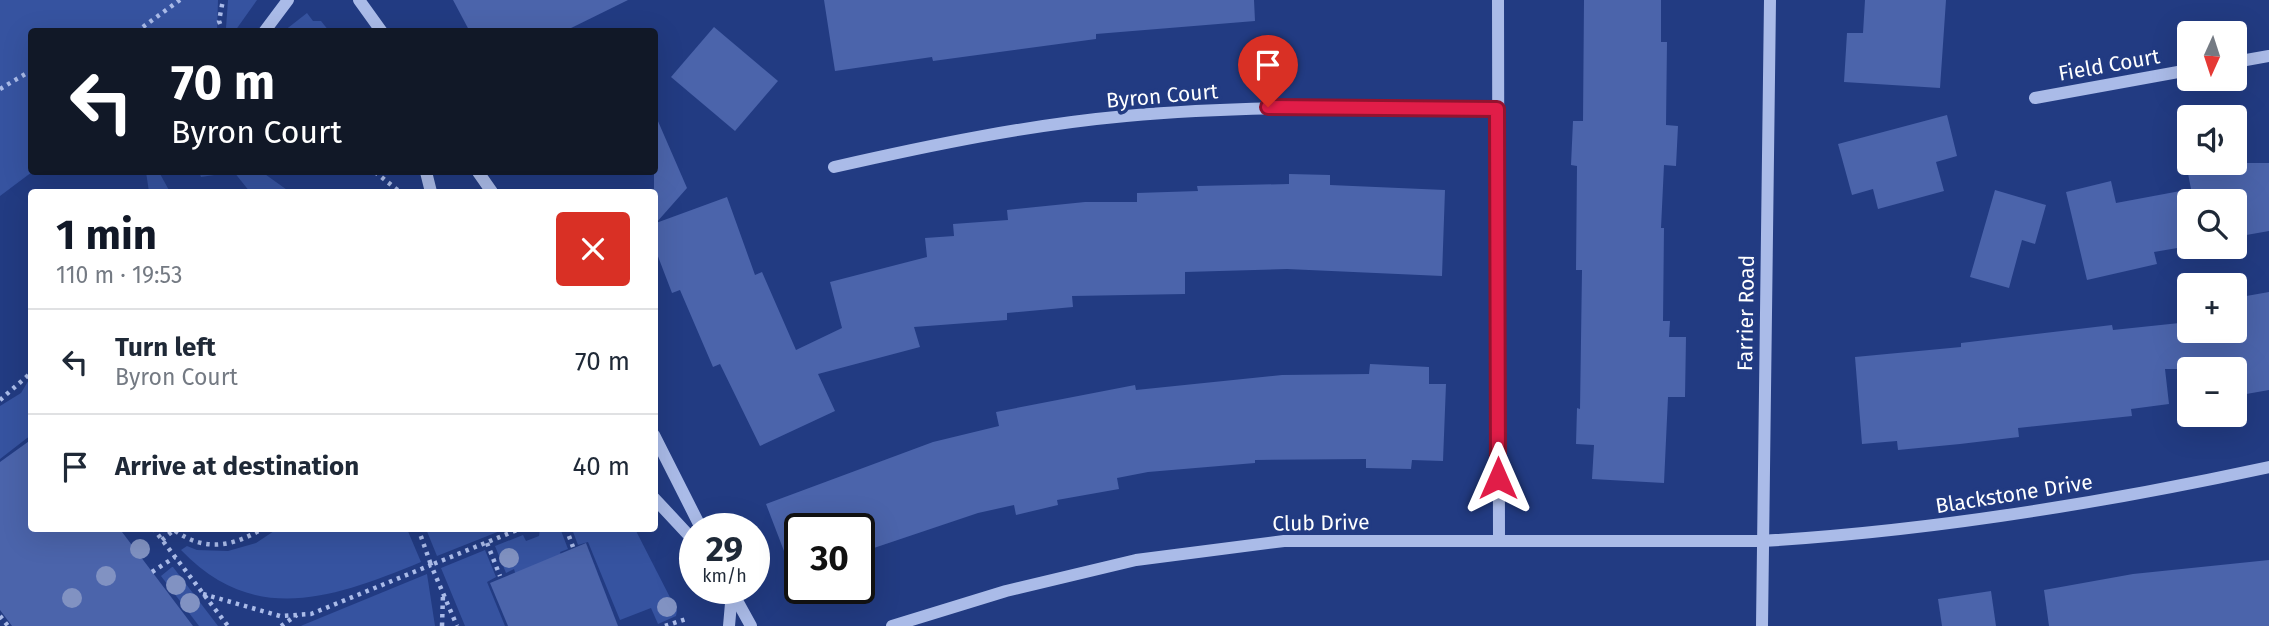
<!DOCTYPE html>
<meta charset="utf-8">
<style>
body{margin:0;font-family:"Fira Sans",sans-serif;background:#f6f6f7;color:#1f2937;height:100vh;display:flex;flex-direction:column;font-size:26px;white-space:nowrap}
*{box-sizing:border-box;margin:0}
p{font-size:23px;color:#747a83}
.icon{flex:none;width:38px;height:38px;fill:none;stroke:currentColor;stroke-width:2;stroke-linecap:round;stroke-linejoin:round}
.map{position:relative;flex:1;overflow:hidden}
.details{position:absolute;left:28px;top:189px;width:630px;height:343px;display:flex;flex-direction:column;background:#fff;border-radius:7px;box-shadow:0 7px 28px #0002}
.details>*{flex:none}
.hud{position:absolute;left:28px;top:28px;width:630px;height:147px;border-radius:7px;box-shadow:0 7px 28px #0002;background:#111827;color:#fff;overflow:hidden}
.needle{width:46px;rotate:183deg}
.controls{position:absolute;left:2177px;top:21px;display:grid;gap:14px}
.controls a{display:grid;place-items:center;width:70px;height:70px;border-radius:7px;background:#fff;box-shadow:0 7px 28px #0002;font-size:35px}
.speed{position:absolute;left:679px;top:513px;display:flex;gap:14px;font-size:35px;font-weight:700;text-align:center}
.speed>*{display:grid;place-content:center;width:91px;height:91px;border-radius:50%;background:#fff;box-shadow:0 7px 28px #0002;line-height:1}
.speed small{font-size:18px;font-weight:400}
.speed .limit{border:4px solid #111;border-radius:10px;background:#fff;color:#111}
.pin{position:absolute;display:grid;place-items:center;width:60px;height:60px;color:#fff;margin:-72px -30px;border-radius:50% 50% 50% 0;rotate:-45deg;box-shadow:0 0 7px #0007}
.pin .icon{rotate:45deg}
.me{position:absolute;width:77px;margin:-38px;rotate:0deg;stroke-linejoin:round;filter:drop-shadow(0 0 5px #0008)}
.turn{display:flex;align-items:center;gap:24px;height:147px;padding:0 28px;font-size:32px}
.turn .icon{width:91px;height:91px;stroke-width:2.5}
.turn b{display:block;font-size:49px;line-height:60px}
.round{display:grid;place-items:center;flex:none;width:74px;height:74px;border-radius:7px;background:#f6f6f7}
.overview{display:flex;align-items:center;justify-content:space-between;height:119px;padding:0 28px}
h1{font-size:42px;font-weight:700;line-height:52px;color:#111827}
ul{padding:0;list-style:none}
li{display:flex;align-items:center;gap:21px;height:105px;padding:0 28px;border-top:2px solid #e0e1e3}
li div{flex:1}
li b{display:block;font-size:26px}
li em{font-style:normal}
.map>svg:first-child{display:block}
.green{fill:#3653a0}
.building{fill:#4b64ab}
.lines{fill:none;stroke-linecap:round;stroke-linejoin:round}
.path{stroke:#aabbe8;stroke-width:4.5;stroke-dasharray:3.5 5;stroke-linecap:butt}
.minor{stroke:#aabbe8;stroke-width:12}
.tree{fill:#8192c2}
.route-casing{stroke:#92132f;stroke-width:18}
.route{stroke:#e11d48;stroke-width:12}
.labels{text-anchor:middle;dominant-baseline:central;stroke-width:7;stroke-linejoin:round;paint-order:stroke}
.street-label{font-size:21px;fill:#fff;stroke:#223b82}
</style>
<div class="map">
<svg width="2269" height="626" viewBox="0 0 2269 626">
<rect width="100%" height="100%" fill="#223b82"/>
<g class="green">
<path d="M0,0H218L217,31L32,32V172L0,196Z"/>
<path d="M228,0H257L235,31H228L226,28Z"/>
<path d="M307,13L313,21H321L329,31H284Z"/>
<path d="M146,172H159L170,192H149Z"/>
<path d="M199,172H262L290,192H250L234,172L201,177Z"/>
<path d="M30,378L31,435L0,459V406L21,393Z"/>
<path d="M474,528L505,529L437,556L426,529Z"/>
<path d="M560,528L568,549L560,552L563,561L517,579L514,569L506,573L495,546L523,535L526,541L539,536L540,529Z"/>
<path d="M407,529L421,562C331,599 254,626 181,550L187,546L197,550L228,551L256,543L277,529Z"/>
<path d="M572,529H635L677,611L676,616L658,624L651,608L620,620L588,542L578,545Z"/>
<path d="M485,550L496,577L487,582L505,626H465L441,568Z"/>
<path d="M172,567H173L218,626H199L161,576Z"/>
<path d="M427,574L435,626H301L303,625Z"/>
</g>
<g class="building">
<path d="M453,0H628L563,32H470Z"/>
<path d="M824,0H1254L1255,21L1096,34V39L933,61L932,57L835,71Z"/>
<path d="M1584,0H1661V42H1667L1666,125L1678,126L1676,166L1664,165L1661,228H1664L1663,321H1670L1669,337H1686L1685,397H1668L1664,483L1592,479L1594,445L1576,444L1577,408L1580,409L1582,270H1576L1577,166L1571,165L1573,121H1583Z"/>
<path d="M1865,0H1946L1940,88L1844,82L1847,33H1863Z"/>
<path d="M714,27L778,81L735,131L671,77Z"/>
<path d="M654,112L687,188L656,223L727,197L755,275L762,272L796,350L842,328L830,282L927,257L925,238L954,236L953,224L1008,220L1007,210L1085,202H1137V193L1198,191L1197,186L1289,184V174L1330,175V185L1445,190L1442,276L1287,269L1185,272V294L1072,296L1073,307L1007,313V320L914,327L920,347L818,374L835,411L760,446L720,364L713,367L680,290L672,293L654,246Z"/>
<path d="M1947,115L1957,156L1936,162L1944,191L1878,209L1873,189L1852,195L1838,144Z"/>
<path d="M2186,163H2269V231L2235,237V201H2189V246L2154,252L2157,264L2087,280L2066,192L2111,181L2116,203L2191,189Z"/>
<path d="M1995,190L2046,205L2035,244L2022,240L2009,288L1970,277Z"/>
<path d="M2269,292V390L2235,396V369H2165L2169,404L2131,409L2132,416L2018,428L2019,437L1960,444L1898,450L1897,441L1862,444L1855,357L1961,347V343L2112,325L2113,330L2189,322V331H2235V298Z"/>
<path d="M1370,364L1429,367V384H1446L1443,461L1412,460L1411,469L1366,468V459L1255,460V463L1148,472L1117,478L1119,489L1057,500L1058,505L1016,515L1014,505L978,513L859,553V528H800V585H797L766,504L933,442L999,426L996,412L1135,385L1136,390L1282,375L1369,374Z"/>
<path d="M32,439V528H119L193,626H12L0,610V462Z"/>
<path d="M586,543L618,626H508L490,583Z"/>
<path d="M2269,560V626H2049L2044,590L2133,574Z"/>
<path d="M1991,591L1996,626H1942L1938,599Z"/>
</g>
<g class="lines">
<g class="path">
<path d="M136,32L180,0"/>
<path d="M223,32L219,21L223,0"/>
<path d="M0,89L32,70"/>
<path d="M375,172L400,192"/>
<path d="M0,400L32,372"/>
<path d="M153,528L228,626"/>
<path d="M418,528L431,565L522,528"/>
<path d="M566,528L573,547"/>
<path d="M162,540L174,530C206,553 233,546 264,528"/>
<path d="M487,543L500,576"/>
<path d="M152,572L175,557"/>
<path d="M203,594L280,616L311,614L431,565L457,626"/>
<path d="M0,616L8,626"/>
<path d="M281,626L297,615"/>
<path d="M442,626L443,595"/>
<path d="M665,626L686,619"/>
</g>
<g class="minor">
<path d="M359,0L382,32"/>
<path d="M1498,0L1499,540"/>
<path d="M264,32L288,0"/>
<path d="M2235,62L2269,56"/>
<path d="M2035,98L2189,70"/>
<path d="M834,167C931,145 1027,125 1126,116C1249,105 1373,107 1497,109"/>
<path d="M426,172L431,192"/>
<path d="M478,172L492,192"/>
<path d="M654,435L701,528"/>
<path d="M654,498L695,542"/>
<path d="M730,588L751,626"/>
<path d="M729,626L732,592"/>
<path d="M892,626L1006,591L1136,560L1284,541H1762C1933,531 2102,503 2269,467"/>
<path d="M1762,626L1770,0"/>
</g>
</g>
<g class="tree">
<circle cx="140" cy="549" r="10"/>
<circle cx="509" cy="558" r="10"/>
<circle cx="106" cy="576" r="10"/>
<circle cx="176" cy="585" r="10"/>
<circle cx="72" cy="598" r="10"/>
<circle cx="190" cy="603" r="10"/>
<circle cx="667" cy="607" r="10"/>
</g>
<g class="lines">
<g class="route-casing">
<path id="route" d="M1268,107L1497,109L1498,478"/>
</g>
<use href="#route" class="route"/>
</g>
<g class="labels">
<g class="street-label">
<text transform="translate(2109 65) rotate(-10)">Field Court</text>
<text transform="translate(1162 96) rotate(-5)">Byron Court</text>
<text transform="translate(1746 313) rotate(-89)">Farrier Road</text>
<text transform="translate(2014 494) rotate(-9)">Blackstone Drive</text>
<text transform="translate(1321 523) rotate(-1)">Club Drive</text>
</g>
</g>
</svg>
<div class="controls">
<a><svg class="needle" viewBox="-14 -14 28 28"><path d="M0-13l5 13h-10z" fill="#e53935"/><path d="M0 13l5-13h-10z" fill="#747a83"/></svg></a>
<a><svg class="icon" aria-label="sound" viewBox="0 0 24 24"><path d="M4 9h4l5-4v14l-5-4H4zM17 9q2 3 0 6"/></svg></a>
<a><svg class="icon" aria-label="search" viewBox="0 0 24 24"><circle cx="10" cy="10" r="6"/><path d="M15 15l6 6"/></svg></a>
<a>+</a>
<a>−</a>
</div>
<div class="speed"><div>29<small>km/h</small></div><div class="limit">30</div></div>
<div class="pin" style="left:1268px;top:107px;background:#d93025"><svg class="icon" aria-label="arrive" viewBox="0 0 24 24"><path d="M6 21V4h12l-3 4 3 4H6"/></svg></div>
<svg class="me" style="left:1498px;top:478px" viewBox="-20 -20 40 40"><path d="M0-17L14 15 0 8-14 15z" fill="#e11d48" stroke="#fff" stroke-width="4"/></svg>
<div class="hud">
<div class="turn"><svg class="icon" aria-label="left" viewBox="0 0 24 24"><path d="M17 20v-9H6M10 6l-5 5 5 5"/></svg><div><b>70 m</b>Byron Court</div></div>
</div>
<section class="details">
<div class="overview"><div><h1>1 min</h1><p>110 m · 19:53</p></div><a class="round" style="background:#d93025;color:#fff"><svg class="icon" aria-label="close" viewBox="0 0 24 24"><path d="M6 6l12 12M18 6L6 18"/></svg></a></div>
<ul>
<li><svg class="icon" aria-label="left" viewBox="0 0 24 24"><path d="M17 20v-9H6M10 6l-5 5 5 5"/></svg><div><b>Turn left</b><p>Byron Court</p></div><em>70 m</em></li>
<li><svg class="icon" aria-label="arrive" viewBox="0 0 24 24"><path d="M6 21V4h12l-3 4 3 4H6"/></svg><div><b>Arrive at destination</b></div><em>40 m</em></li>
</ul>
</section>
</div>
